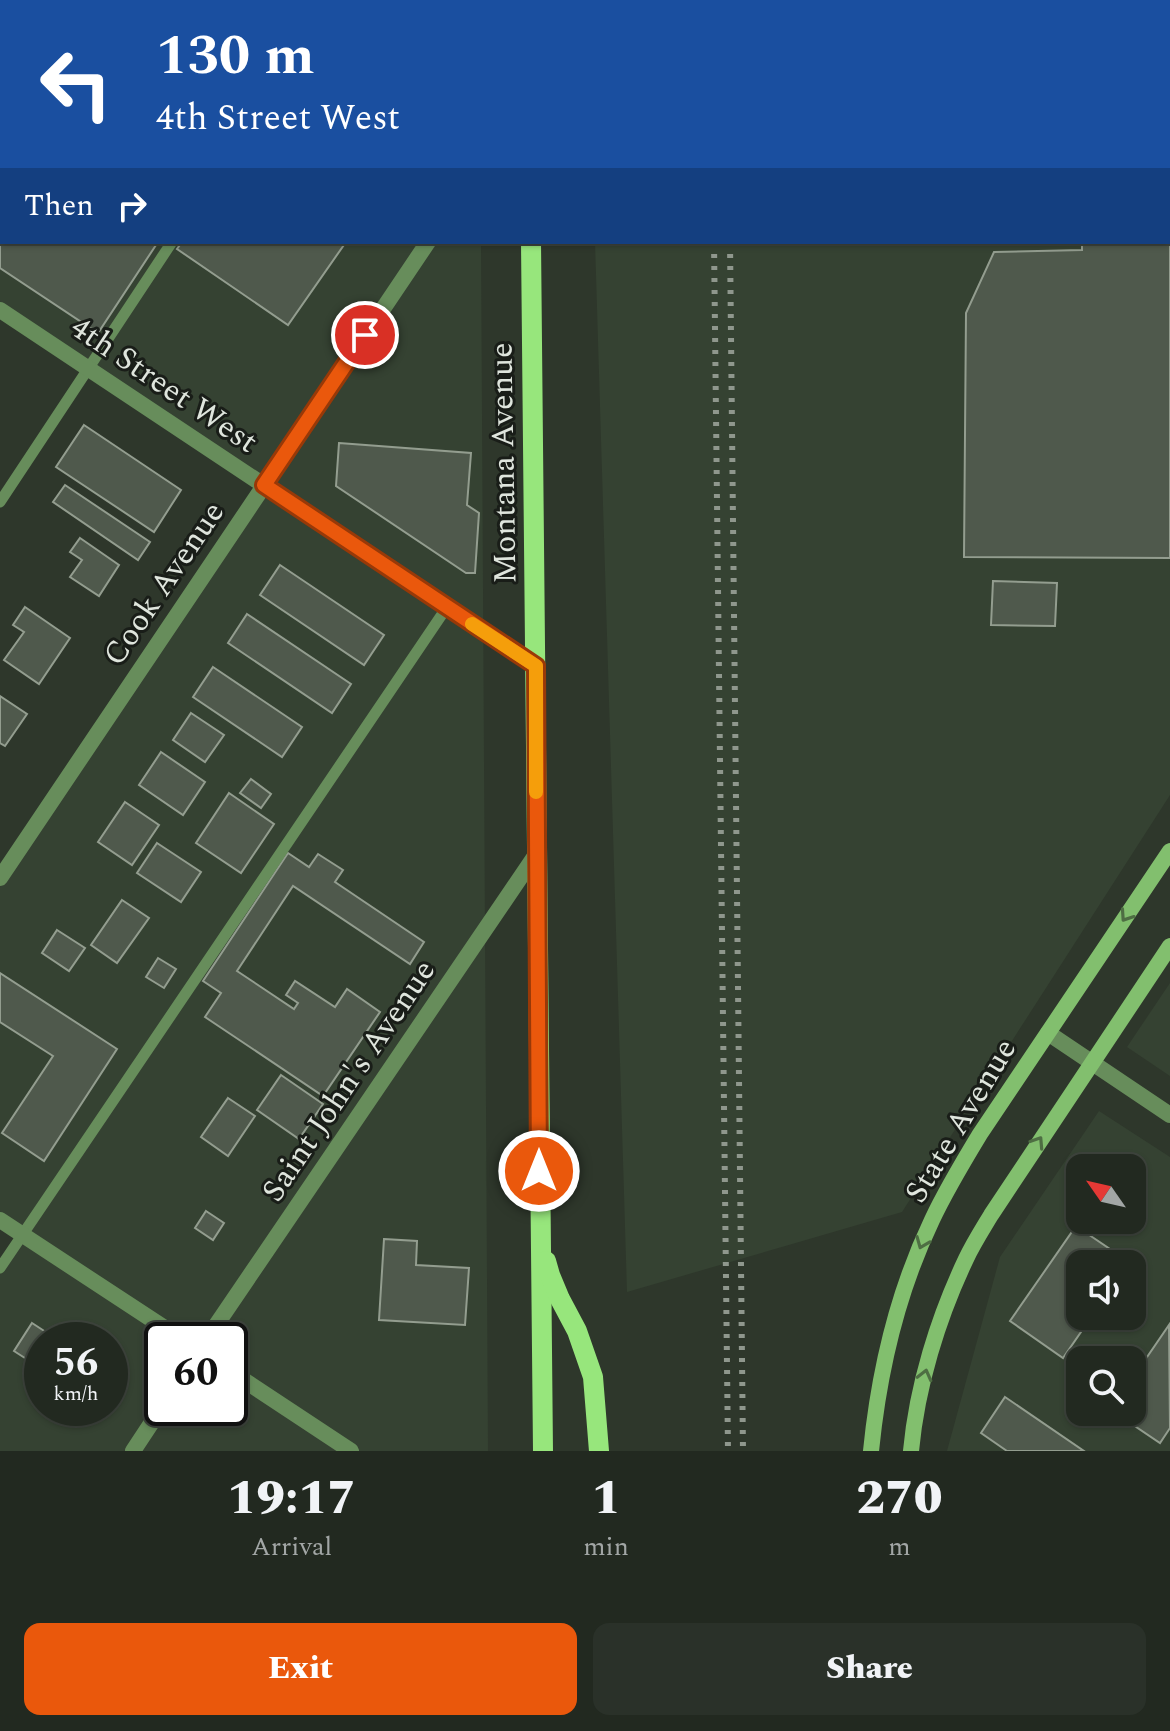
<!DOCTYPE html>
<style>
body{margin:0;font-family:Spectral,serif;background:#2a3129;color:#f1f3f6;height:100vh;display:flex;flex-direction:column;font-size:30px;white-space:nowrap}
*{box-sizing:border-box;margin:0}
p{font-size:26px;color:#a2a6a5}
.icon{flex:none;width:44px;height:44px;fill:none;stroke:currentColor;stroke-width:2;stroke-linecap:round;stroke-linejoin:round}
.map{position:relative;height:1451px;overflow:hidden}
.panel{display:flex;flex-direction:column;background:#222920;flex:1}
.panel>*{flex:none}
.hud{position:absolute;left:0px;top:0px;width:1170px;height:244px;box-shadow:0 2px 6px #0004,0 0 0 2px #3f453e;background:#1a4fa0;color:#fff;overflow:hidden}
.needle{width:52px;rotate:304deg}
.tools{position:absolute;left:1066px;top:1154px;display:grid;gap:16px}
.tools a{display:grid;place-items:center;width:80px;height:80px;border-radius:16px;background:#222920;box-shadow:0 2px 6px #0004,0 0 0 2px #3f453e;font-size:40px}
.speed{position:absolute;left:24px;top:1322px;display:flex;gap:16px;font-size:40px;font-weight:700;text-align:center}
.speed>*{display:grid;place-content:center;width:104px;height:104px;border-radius:50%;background:#222920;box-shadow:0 2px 6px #0004,0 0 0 2px #3f453e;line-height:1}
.speed small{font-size:20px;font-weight:400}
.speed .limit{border:4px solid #111;border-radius:12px;background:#fff;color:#111}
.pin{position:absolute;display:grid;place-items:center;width:68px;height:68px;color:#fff;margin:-34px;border:4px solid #fff;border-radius:50%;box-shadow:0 2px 8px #0007}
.me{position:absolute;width:88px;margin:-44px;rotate:0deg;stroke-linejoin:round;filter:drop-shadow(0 0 6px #0008)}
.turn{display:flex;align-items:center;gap:28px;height:168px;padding:0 24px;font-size:36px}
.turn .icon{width:104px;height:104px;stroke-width:2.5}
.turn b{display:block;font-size:56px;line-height:68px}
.then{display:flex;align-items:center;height:76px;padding:0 24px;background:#0003;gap:16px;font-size:30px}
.eta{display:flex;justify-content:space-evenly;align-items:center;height:136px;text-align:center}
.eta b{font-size:48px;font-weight:800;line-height:56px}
.action{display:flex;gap:16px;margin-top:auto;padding:16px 24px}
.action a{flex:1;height:92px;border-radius:16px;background:#ea580c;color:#fff;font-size:32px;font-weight:800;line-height:92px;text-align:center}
.action a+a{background:#2a3129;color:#f1f3f6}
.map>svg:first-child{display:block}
.built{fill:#354232;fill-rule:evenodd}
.building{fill:#4f594c;stroke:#939d8f;stroke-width:2}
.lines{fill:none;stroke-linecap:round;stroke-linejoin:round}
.service{stroke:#678d5b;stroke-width:11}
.minor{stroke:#678d5b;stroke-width:16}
.tertiary{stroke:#678d5b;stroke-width:16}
.secondary{stroke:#82bf6e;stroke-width:16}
.primary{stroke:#97e67c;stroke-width:20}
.rail{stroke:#8f978d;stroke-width:6;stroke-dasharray:4 8;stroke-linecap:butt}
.oneway{stroke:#4e6e43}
.route-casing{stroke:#983908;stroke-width:20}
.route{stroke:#ea580c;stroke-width:14}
.slow{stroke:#f59e0b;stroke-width:14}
.labels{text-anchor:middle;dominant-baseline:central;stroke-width:6;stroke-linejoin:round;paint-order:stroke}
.street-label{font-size:32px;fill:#dfe5dd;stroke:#191d18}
</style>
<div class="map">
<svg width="1170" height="1451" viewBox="0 0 1170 1451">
<rect width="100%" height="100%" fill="#2e372b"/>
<g class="built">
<path d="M587,0H1170V795L902,1212L627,1292L595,242H1168V2H587Z"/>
<path d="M2,106V242H481L488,1451H0V1268L22,1234L0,1220V878L263,485L0,310V109ZM42,1340H110V1408H42ZM162,1340H230V1408H162Z"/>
<path d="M1170,983V1076L1127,1047Z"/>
<path d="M1099,1111L1170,1157V1451H947L1000,1257ZM1080,1168H1132V1220H1080ZM1080,1264H1132V1316H1080ZM1080,1360H1132V1412H1080Z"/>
</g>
<g class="building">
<path d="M147,0H313L311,2H150Z"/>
<path d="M1168,71L1170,72V558L964,557L966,313L994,252L1082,250V242H1168Z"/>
<path d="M2,187V242H158L98,333L0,268V190Z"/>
<path d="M182,242H346L288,325L177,249Z"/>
<path d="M84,425L181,490L154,532L56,467Z"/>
<path d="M339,443L471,453L467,505L479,513L475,573H466L336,486Z"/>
<path d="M65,485L150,542L138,560L53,502Z"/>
<path d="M80,538L119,565L99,596L70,577L82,560L70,552Z"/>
<path d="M280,565L384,635L364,665L260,595Z"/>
<path d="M993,581L1057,583L1055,626L991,625Z"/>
<path d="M25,607L70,638L39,684L4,660L24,632L13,625Z"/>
<path d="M247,614L351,684L332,713L228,643Z"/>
<path d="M213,667L302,727L282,757L193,697Z"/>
<path d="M0,696L27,714L5,746L0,743Z"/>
<path d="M191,713L224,735L205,762L173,740Z"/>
<path d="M161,752L205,782L183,815L139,785Z"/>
<path d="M251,779L271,794L261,808L240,793Z"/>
<path d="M229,793L274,824L241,873L196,843Z"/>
<path d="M125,802L159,825L132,865L98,842Z"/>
<path d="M157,843L201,872L181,902L137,873Z"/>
<path d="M288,853L309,867L318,854L343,870L335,882L424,942L410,964L293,886L237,971L294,1009L298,1003L286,995L295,981L335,1007L347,989L380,1012L323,1096L205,1017L221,993L203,981Z"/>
<path d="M122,900L149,918L117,963L91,945Z"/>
<path d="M57,930L85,948L69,971L42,953Z"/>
<path d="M158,958L176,969L164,988L146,977Z"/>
<path d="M0,973L117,1049L44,1161L2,1133L53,1056L0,1022Z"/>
<path d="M281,1075L323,1104L299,1139L257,1110Z"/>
<path d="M228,1098L255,1116L228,1156L201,1137Z"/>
<path d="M206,1211L224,1223L213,1240L195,1228Z"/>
<path d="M1076,1226L1129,1262L1127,1264H1080V1316H1092L1063,1358L1010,1321Z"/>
<path d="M384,1239L417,1241L416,1265L469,1268L465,1325L379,1320Z"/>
<path d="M32,1323L58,1340H42V1369L14,1351Z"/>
<path d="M1169,1325L1170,1428L1160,1443L1114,1412H1132V1379Z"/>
<path d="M110,1374L126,1384L108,1412L101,1408H110Z"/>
<path d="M1005,1397L1084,1451H1007L981,1433Z"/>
</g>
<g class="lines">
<g class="service">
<path d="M329,2L331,0"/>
<path d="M0,502L172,242"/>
<path d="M0,1268L447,607"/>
</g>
<g class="minor">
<path d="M71,2L72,0"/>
<path d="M0,109L2,106"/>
<path d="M0,310L536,666"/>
<path d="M0,878L428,242"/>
<path d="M206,1340L537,853"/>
<path d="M133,1451L162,1407"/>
</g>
<g class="tertiary">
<path d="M1048,1033L1170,1115"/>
<path d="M0,1220L183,1340"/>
<path d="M230,1371L351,1451"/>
</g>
<g class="secondary">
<path d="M871,1451C879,1371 897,1293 932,1220C946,1190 963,1162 980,1134L1170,851"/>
<path d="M911,1451C917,1386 938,1318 966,1259C973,1244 982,1230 991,1215L1170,946"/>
</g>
<g class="primary">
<path d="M529,0V2"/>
<path d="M531,242L543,1451"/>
<path d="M546,1261L550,1275L560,1299L577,1331L593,1377L599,1451"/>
</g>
<g class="rail">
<path d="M711,0V2"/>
<path d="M728,0V2"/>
<path d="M714,242L728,1451"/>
<path d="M730,242L743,1451"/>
</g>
</g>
<defs><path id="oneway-chevron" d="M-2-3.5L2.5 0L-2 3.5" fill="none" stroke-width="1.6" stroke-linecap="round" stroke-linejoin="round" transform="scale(2)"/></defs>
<g class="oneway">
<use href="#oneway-chevron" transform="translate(1126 916) rotate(124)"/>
<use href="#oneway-chevron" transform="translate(1038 1142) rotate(-57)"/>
<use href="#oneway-chevron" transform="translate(922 1243) rotate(112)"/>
<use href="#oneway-chevron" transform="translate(925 1375) rotate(-76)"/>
</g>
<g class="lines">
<g class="route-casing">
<path id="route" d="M365,335L264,485L536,666L539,1171"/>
</g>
<use href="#route" class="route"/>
<path class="slow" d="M472,624L536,666V792"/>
</g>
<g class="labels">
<g class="street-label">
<text transform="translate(164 385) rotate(34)">4th Street West</text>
<text transform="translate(504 463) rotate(-91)">Montana Avenue</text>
<text transform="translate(164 584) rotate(-56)">Cook Avenue</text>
<text transform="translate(349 1081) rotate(-56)">Saint John's Avenue</text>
<text transform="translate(961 1121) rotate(-59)">State Avenue</text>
</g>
</g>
</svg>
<div class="tools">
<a><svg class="needle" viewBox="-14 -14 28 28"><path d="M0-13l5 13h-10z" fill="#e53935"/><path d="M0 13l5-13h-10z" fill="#a2a6a5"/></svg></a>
<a><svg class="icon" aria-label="sound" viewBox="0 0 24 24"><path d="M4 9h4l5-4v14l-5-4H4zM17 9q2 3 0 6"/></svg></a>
<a><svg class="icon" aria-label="search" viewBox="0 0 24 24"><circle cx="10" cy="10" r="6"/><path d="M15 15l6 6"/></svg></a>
</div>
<div class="speed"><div>56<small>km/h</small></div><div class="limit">60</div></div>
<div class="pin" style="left:365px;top:335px;background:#d93025"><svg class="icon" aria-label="arrive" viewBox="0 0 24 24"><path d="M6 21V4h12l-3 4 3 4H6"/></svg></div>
<svg class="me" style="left:539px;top:1171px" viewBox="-20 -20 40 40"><circle r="17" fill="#ea580c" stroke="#fff" stroke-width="3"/><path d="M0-11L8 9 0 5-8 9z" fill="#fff"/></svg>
<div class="hud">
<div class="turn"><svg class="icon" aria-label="left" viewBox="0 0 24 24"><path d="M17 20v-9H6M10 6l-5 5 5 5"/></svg><div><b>130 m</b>4th Street West</div></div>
<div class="then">Then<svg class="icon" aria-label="right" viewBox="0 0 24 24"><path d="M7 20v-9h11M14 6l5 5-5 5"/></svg></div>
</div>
</div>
<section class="panel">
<div class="eta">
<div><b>19:17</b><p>Arrival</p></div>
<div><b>1</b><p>min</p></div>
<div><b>270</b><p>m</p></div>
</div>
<div class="action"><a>Exit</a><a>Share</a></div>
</section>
